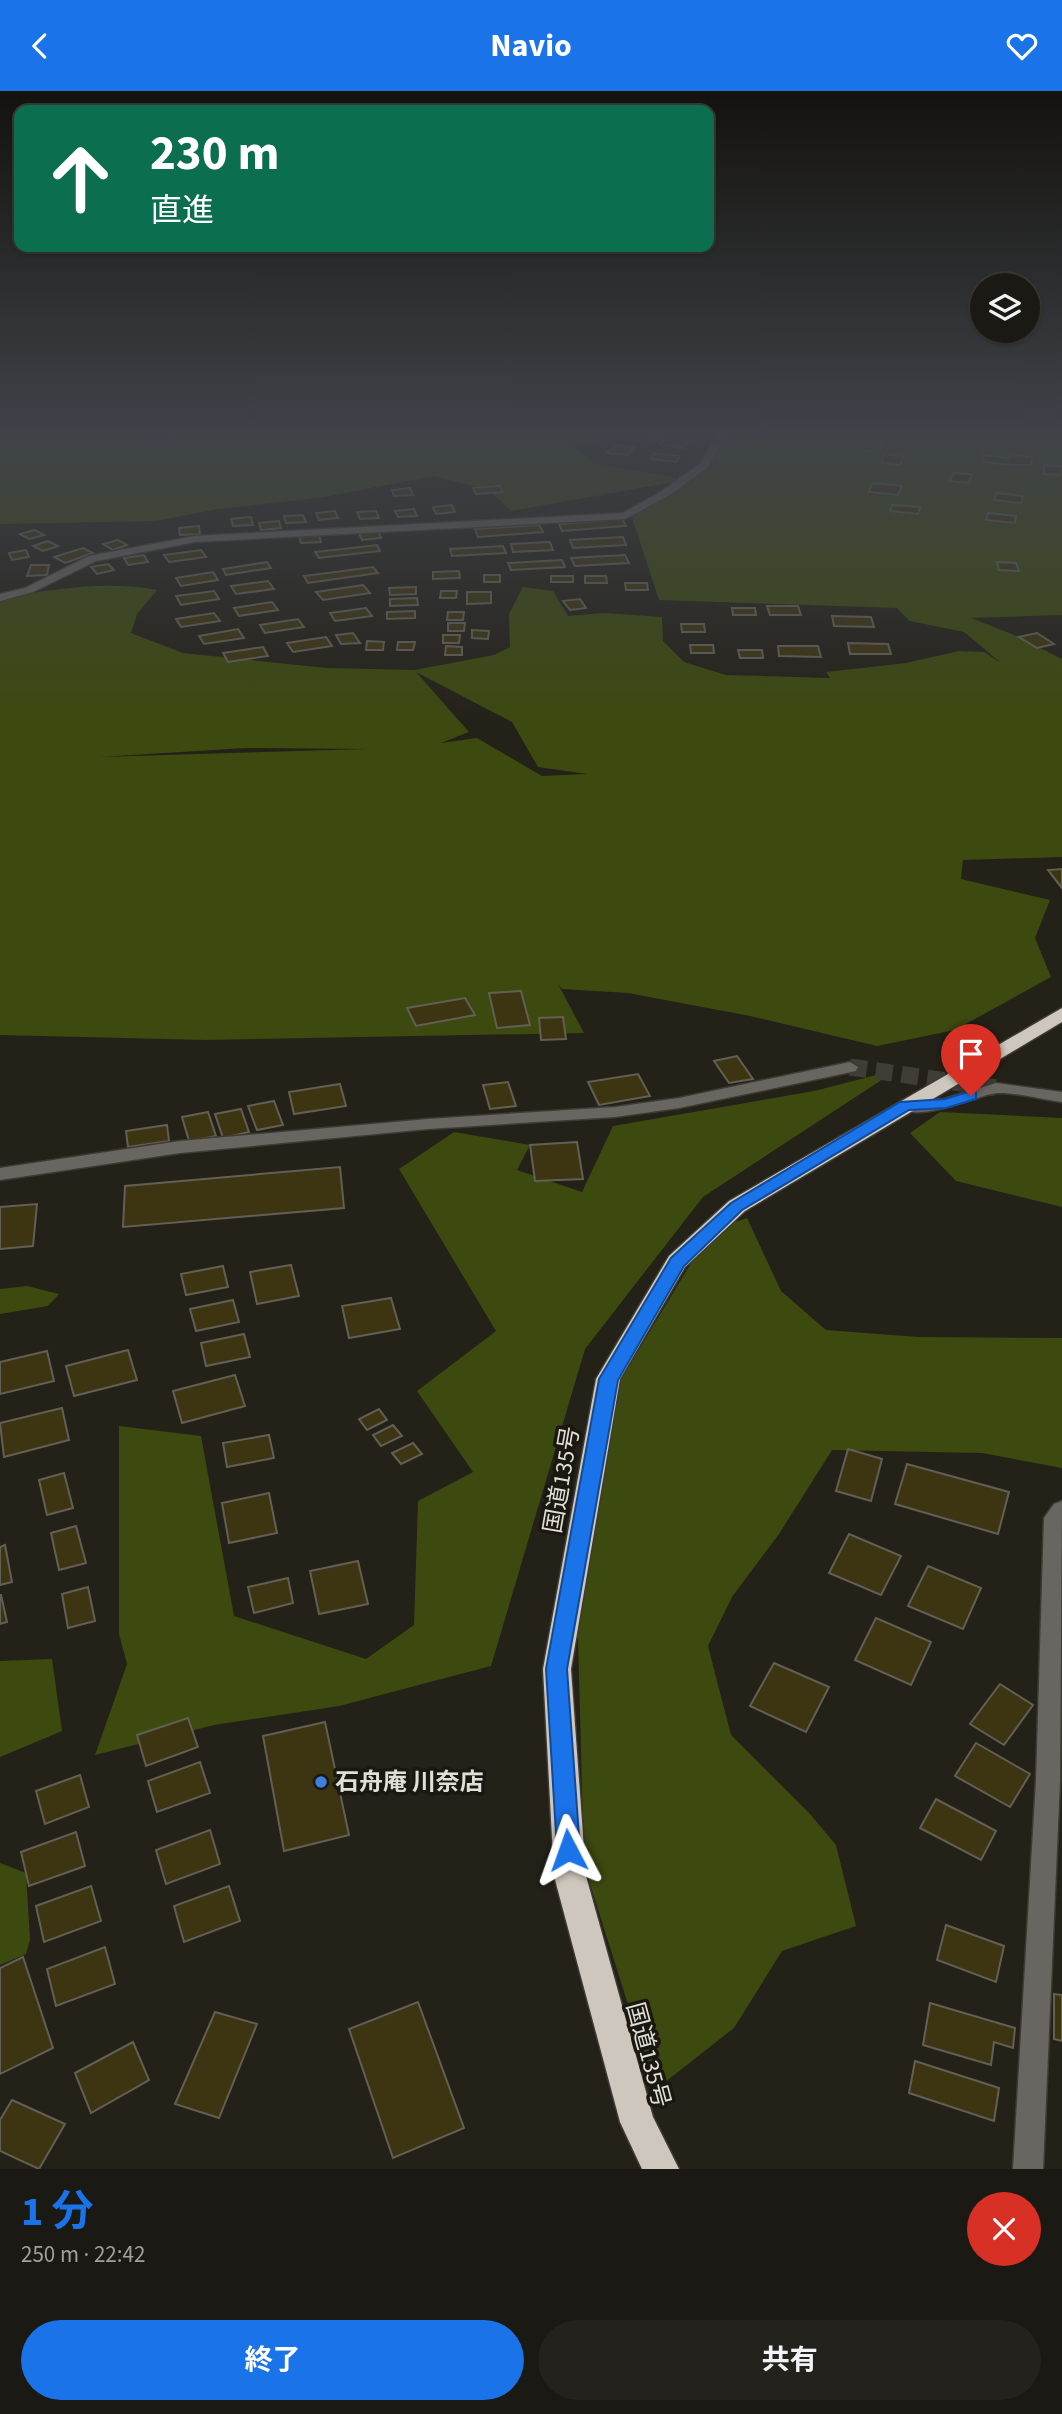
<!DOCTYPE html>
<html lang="ja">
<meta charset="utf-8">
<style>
body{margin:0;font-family:"Source Sans 3","Noto Sans JP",sans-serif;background:#24221c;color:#f1f3f6;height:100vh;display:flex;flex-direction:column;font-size:26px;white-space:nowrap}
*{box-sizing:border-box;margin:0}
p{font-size:23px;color:#a0a0a0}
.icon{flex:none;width:38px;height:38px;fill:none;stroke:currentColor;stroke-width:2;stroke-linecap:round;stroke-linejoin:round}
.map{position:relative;height:2078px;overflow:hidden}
.side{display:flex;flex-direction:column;background:#1b1913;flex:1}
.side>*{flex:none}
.banner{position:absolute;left:14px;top:14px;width:700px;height:147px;border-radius:14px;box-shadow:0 2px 5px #0004,0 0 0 2px #393833;background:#0b6e4f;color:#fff;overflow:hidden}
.buttons{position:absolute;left:970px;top:182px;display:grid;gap:14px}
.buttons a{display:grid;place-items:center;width:70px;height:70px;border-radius:50%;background:#1b1913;box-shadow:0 2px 5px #0004,0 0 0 2px #393833;font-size:35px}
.pin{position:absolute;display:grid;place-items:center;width:60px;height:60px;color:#fff;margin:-72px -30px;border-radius:50% 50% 50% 0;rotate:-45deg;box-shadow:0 0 7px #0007}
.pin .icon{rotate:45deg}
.me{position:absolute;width:77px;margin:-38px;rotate:356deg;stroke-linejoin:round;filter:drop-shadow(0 0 5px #0008)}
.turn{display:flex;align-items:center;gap:24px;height:147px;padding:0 21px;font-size:32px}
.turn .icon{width:91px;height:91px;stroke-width:2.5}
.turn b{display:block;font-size:49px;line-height:60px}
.round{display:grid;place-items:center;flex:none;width:74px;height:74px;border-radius:37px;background:#24221c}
.head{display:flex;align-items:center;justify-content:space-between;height:119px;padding:0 21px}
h1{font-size:42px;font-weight:700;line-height:52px;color:#1a73e8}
.action{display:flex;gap:14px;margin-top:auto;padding:14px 21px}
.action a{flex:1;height:80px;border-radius:42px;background:#1a73e8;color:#fff;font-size:28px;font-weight:700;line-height:80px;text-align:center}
.action a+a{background:#24221c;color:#f1f3f6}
header{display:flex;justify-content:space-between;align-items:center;height:91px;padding:0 21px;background:#1a73e8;color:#fff;font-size:32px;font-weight:700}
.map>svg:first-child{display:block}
.green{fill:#3c490f;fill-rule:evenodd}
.building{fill:#3d3411;stroke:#625f55;stroke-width:2}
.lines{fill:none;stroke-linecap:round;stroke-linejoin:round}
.minor-tunnel{stroke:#403d36;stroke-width:17;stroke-dasharray:17 9;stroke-linecap:butt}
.minor-casing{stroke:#3e3b34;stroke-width:3}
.highway-casing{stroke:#3e3b34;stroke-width:3}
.minor{fill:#696662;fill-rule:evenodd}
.highway{fill:#cec7bd;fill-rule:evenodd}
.route{fill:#1a73e8;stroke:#114b97;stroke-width:2}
.shop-dot{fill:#3f7fe0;stroke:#1a1810;stroke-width:2.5}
.labels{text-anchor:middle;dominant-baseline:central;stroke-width:7;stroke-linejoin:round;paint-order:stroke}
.near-street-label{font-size:24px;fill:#dfded8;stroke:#1a1810}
.near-poi-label{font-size:24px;font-weight:bold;fill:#dfded8;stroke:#1a1810;text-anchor:start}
</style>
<header><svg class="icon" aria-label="back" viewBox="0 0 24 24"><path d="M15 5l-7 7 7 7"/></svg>Navio<svg class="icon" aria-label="heart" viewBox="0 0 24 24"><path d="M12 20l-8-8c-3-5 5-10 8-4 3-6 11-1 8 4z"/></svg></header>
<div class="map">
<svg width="1062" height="2078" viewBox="0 0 1062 2078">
<rect width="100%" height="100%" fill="#242119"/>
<g class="green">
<path d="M0,341H628L573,356L594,372L683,388L705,374L726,341H1062V524L971,527L1019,546L1062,568V766L963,769L961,788L1050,809L1035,847L1051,886L955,939L877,955L750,925L628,902L562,898L558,893L584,942L206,949L0,944V507C53,499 103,489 157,499L137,523L131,542L183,562L327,577L414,579L494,564L510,556L509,523L523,496L553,500L568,525L605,522L662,526L663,550L684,571L726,584L830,587L826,581L906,572L959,560L984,561L1001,572L964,541L910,530L897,517L659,509L631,423L679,390L511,420L489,399L434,385L324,406L218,418L156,430L0,433ZM416,581L512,631L538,676L587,683L542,685L477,647L441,652L469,641ZM246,657L367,658L99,666Z"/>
<path d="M888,981L880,990L703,1106L585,1258L491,1575L339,1615L214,1634L95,1664L127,1573L119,1543V1335L201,1345L234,1525L366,1568L414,1534L418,1410L473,1381L417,1300L496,1240L399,1078L454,1041L530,1054L517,1079L582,1101L613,1035L814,1000Z"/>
<path d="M940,1021L1062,1027V1116L956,1090L910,1042Z"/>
<path d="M747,1127L781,1200L826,1239L918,1246L1062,1247V1377L982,1362L832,1359L779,1443L732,1506L708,1555L731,1644L810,1723L836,1754L856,1835L782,1860L734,1937L655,1999L584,1774L576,1472L603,1318L711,1139Z"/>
<path d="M27,1195L59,1203L48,1215L0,1223V1198Z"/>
<path d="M52,1568L62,1640L0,1666V1570Z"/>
<path d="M0,1772L26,1782L30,1849L26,1863L0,1874Z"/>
</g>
<g class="building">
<path d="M680,341H708L704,347L678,344Z"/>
<path d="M641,342L663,345L658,350L636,347Z"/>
<path d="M171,345L176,351L156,354L151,348Z"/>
<path d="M665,346L689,349L683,357L659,354Z"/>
<path d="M855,352L882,353L880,361L852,358Z"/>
<path d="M615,354L635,356L628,364L607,362Z"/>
<path d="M654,362L680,365L676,371L651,368Z"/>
<path d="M884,363L904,365L900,374L881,372Z"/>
<path d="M983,364L1009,367L1010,364L1032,366L1031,374H1015L982,371Z"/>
<path d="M1044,374L1062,375V384L1044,383Z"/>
<path d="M953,382L972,383L969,392L950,390Z"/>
<path d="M872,392L902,395L898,404L869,401Z"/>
<path d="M500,395L503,401L476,403L473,397Z"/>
<path d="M410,397L413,404L394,405L392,399Z"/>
<path d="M996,402L1023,405L1021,412L994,409Z"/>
<path d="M452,414L455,421L436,423L433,416Z"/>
<path d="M892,414L920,416L918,423L890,420Z"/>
<path d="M414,418L417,425L398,426L395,420Z"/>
<path d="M335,420L338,427L319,429L316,422Z"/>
<path d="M376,420L379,427L360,428L357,421Z"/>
<path d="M988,422L1016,425L1015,432L986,429Z"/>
<path d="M303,424L306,431L286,432L284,425Z"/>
<path d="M251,426L253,434L233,435L231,428Z"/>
<path d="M622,428L626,435L562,440L559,433Z"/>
<path d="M279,430L281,437L261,439L259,432Z"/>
<path d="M539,434L543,441L478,446L475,438Z"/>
<path d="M199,435L200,443L180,444L179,437Z"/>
<path d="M35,439L44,444L29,448L20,443Z"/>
<path d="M378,440L381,447L362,449L359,442Z"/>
<path d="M319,444L321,451L301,452L299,445Z"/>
<path d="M623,446L626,454L573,457L570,449Z"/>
<path d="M118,449L127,454L113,459L103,453Z"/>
<path d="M48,450L58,455L43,460L33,455Z"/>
<path d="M550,451L553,459L513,461L511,453Z"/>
<path d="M377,454L380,460L319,467L315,461Z"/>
<path d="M503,455L506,462L452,465L450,458Z"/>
<path d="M83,457L93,462L65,472L54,466Z"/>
<path d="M26,459L29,466L12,469L9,462Z"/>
<path d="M201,459L206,466L169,471L164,464Z"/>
<path d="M144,464L148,471L128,474L124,467Z"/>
<path d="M625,464L629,472L575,475L571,467Z"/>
<path d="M562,469L565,476L511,479L508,472Z"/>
<path d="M267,471L271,477L226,484L223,478Z"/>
<path d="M997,471L1016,472L1019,480L999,479Z"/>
<path d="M108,473L114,479L97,483L91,476Z"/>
<path d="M31,474H49L47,484L27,485Z"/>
<path d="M373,476L378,482L308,492L304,485Z"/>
<path d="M459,480L460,487L433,488V481Z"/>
<path d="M213,481L218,489L181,495L176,487Z"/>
<rect x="484" y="484" width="16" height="7"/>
<rect x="551" y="485" width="22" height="6"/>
<path d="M585,485H606L607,492H585Z"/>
<path d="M268,490L274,498L236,503L231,495Z"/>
<path d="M625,492H647L648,499H626Z"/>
<path d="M363,494L370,502L323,509L316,501Z"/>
<path d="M416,496V503L390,504L389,497Z"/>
<path d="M214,500L219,508L181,514L176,505Z"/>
<path d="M441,500H457L456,507H440Z"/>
<path d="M467,501H491V512L467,513Z"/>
<path d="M417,507L418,514L390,515V508Z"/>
<path d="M580,508L586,517L570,519L563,510Z"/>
<path d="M272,511L278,519L239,525L234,517Z"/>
<path d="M767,515H798L801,524H770Z"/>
<path d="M366,517L372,525L335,530L330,522Z"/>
<path d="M732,517H755L756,524H733Z"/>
<path d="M415,520V527L387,528V521Z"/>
<path d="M448,521H464L463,529H447Z"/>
<path d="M214,522L220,530L181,536L176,528Z"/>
<path d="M832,525L871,526L874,536L834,535Z"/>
<path d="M298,528L304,536L265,542L260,534Z"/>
<path d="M448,532H465L464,540H448Z"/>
<path d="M681,533H704L705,541H682Z"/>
<path d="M238,538L244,547L204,553L199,545Z"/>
<path d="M472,539L489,540L488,548L472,547Z"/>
<path d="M353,542L360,552L341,553L336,544Z"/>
<path d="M1037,542L1054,553L1037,557L1019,546Z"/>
<path d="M443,544H460L459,552H443Z"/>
<path d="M326,546L332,555L293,561L287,552Z"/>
<path d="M367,550L384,551L383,559H366Z"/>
<path d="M398,551H415L413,559H397Z"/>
<path d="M848,552L888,553L891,563H850Z"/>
<path d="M690,554H713L714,562H691Z"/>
<path d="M446,555L462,556V564H445Z"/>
<path d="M778,555H818L821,566L779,565Z"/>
<path d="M263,556L268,565L228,571L223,562Z"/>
<path d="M738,559H762L763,567H740Z"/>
<path d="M1062,778V797L1048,779Z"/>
<path d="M521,900L530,934L497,937L489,902Z"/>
<path d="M465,907L475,924L416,935L407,917Z"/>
<path d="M563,926L566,948L541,949L539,927Z"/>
<path d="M737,965L753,988L729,992L714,970Z"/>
<path d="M638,983L650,1005L599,1014L588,991Z"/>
<path d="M508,991L516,1015L490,1018L483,994Z"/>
<path d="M340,993L346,1015L294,1023L289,1001Z"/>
<path d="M274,1010L283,1034L257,1039L248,1015Z"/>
<path d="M241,1018L249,1041L223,1047L215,1023Z"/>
<path d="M208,1021L216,1045L189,1050L182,1026Z"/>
<path d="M167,1034L169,1050L128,1056L126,1040Z"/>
<path d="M577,1051L583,1088L535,1090L530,1054Z"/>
<path d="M340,1076L344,1117L123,1136L125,1095Z"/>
<path d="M37,1113L33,1155L0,1158V1116Z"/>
<path d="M291,1174L299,1205L257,1213L250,1181Z"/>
<path d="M223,1175L228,1196L186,1204L181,1183Z"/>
<path d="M391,1207L400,1238L349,1247L342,1215Z"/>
<path d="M233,1209L239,1231L196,1240L190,1218Z"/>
<path d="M244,1243L250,1266L206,1275L201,1252Z"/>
<path d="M128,1259L137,1289L74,1305L66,1275Z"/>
<path d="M47,1260L54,1290L0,1303V1271Z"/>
<path d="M235,1284L245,1315L182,1332L173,1300Z"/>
<path d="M62,1317L69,1349L4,1366L0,1332Z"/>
<path d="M379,1318L387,1329L367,1339L359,1328Z"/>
<path d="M393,1334L402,1345L381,1355L373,1344Z"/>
<path d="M269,1344L274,1367L227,1376L223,1352Z"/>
<path d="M413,1352L422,1363L401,1373L392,1362Z"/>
<path d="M848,1358L882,1368L871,1410L836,1400Z"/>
<path d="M907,1373L1009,1401L998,1443L895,1413Z"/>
<path d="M64,1382L73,1417L47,1424L39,1389Z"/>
<path d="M269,1402L277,1442L229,1452L222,1412Z"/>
<path d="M76,1435L86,1472L59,1479L51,1442Z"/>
<path d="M849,1443L901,1465L881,1504L829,1482Z"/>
<path d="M5,1454L12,1491L0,1494V1456Z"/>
<path d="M358,1470L368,1513L319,1523L310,1480Z"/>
<path d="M928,1475L981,1497L963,1538L908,1515Z"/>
<path d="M288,1487L293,1512L254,1522L248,1496Z"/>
<path d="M88,1496L95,1530L68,1537L62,1503Z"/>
<path d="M1,1504L7,1531L0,1533V1504Z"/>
<path d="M876,1527L931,1551L911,1594L855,1569Z"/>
<path d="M774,1572L829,1596L806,1641L750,1615Z"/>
<path d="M1000,1593L1033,1614L1004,1654L970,1633Z"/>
<path d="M188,1627L198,1656L146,1675L137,1644Z"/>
<path d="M325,1631L349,1744L284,1760L263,1645Z"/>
<path d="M976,1652L1030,1683L1010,1716L955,1685Z"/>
<path d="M200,1671L210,1702L157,1721L148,1690Z"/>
<path d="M80,1684L89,1716L45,1733L36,1700Z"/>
<path d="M936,1708L996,1740L981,1769L920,1737Z"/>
<path d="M210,1739L220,1773L166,1793L156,1759Z"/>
<path d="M76,1741L85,1775L29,1795L21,1761Z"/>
<path d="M91,1795L101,1830L44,1851L36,1815Z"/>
<path d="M229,1795L240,1830L184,1851L174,1815Z"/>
<path d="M946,1834L1004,1855L996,1891L937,1869Z"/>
<path d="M105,1856L115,1893L56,1915L47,1878Z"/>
<path d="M23,1866L53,1957L0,1983V1877Z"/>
<path d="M1054,1903L1062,1904V1950L1054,1948Z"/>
<path d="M418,1911L464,2037L393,2067L349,1938Z"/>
<path d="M930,1912L1015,1937L1013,1957L994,1951L991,1974L923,1954Z"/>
<path d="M215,1921L257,1933L219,2027L175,2013Z"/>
<path d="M133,1951L149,1989L91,2022L75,1982Z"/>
<path d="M915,1970L999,1997L994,2030L909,2002Z"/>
<path d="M12,2009L65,2033L39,2078L0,2060V2029Z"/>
</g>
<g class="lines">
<path class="minor-tunnel" d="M850,976L996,997"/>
<g class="minor-casing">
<g id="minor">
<path d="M718,341H728L708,376L670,404L625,428L195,451L96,470L33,501L0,510V503L25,497L89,465L195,445L623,422L662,400L701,372Z"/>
<path d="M850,971L858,976L856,980L679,1017L615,1026L428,1038L180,1062L0,1089V1077L180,1050L428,1028L615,1016L679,1007Z"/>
<path d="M996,992L1062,1001V1011C1042,1009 1017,1001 997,1002C976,1004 915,1035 897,1014L906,1009L944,1008Z"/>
<path d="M1062,1410L1060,1689L1043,2078H1013L1036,1689L1044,1427L1054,1413Z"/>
</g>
</g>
<g class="highway-casing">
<path id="highway" d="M1062,917V931L745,1120L685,1176L620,1288L571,1578L586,1785L653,2026L679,2078H642L620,2031L554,1785L543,1578L596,1288L669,1165L729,1110Z"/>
</g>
<use href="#minor" class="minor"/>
<use href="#highway" class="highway"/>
</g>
<linearGradient id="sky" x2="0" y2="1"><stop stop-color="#14120e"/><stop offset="0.54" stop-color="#3f4349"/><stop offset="1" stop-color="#3f4349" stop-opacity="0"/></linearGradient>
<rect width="1062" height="632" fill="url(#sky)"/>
<path class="route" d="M971,1000L976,1001V1008L946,1017L909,1019L742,1119L684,1175L618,1289L567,1578L580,1759L577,1767L568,1770L560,1767L557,1759L546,1578L599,1288L671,1167L731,1112L900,1011L945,1008Z"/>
<circle class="shop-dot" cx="321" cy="1691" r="7"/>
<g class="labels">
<g class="near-street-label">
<text transform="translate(562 1389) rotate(-80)">国道135号</text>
<text transform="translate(648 1964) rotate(75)">国道135号</text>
</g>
<g class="near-poi-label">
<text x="335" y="1691">石舟庵 川奈店</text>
</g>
</g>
</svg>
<div class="buttons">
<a><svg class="icon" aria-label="layers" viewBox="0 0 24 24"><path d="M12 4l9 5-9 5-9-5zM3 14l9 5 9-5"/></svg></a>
</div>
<div class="pin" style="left:971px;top:1005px;background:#d93025"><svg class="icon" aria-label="arrive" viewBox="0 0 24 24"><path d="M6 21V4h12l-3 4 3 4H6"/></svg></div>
<svg class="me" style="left:568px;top:1759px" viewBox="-20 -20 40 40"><path d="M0-17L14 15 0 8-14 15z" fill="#1a73e8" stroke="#fff" stroke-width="4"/></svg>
<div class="banner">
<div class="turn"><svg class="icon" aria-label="ahead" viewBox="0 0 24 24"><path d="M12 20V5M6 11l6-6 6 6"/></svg><div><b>230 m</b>直進</div></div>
</div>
</div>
<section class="side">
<div class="head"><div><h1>1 分</h1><p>250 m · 22:42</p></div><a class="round" style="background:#d93025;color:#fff"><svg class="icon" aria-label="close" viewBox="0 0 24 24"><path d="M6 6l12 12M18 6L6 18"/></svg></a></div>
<div class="action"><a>終了</a><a>共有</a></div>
</section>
